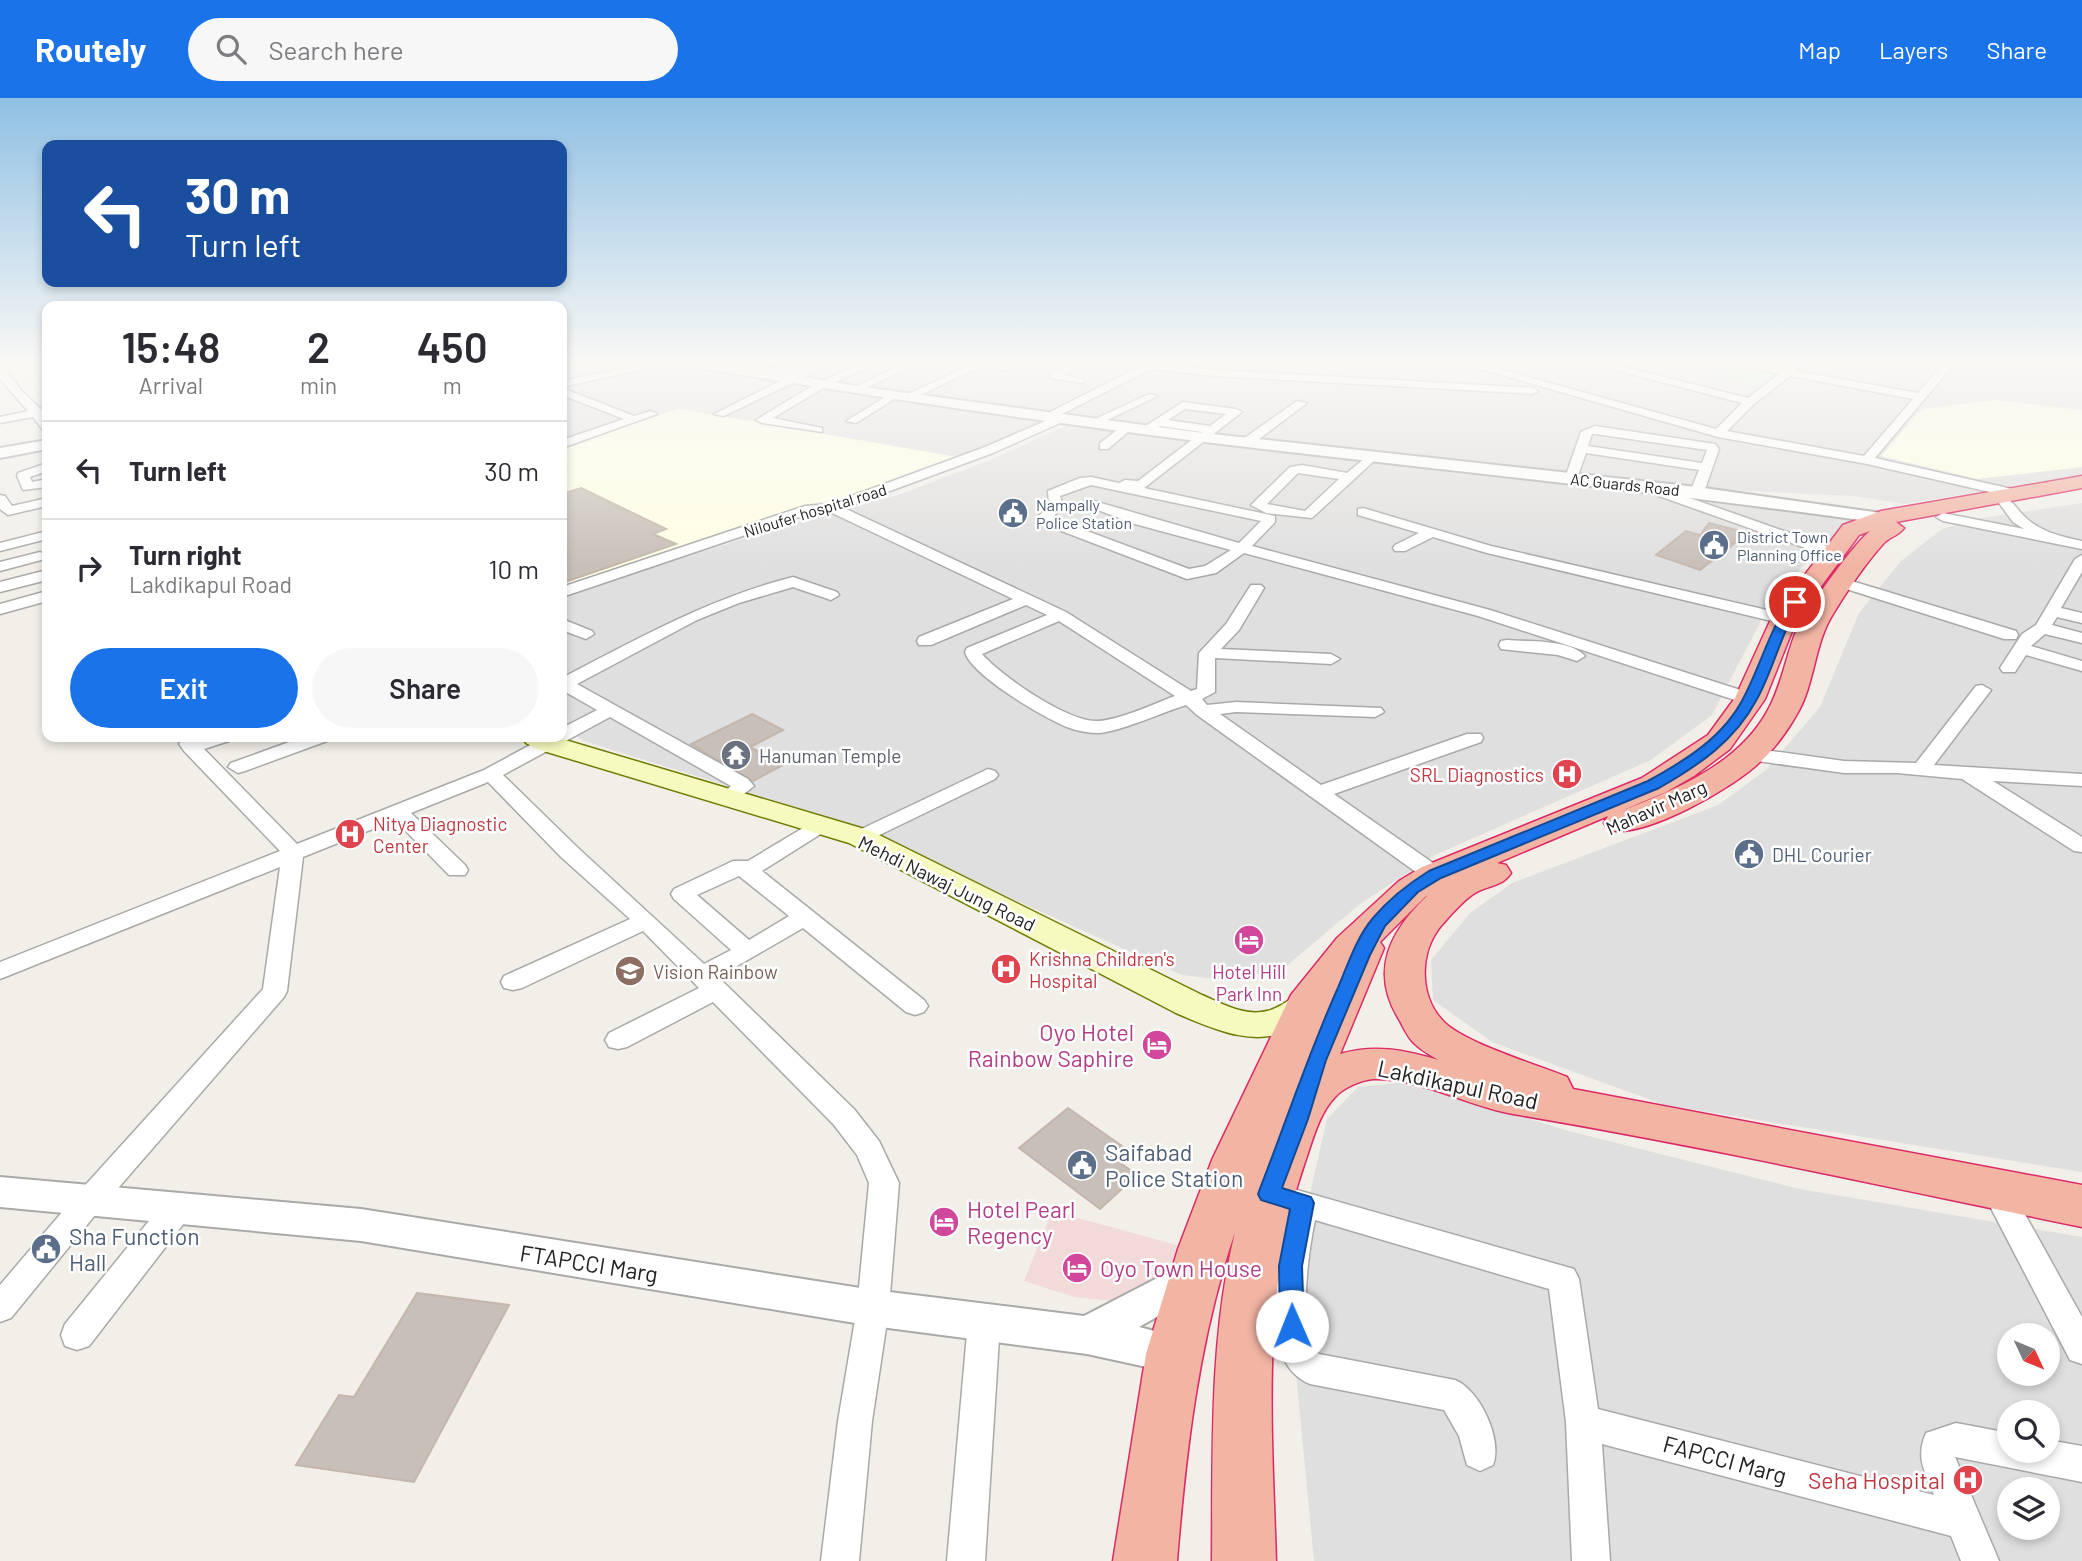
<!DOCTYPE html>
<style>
body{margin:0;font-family:Barlow,sans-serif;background:#f7f7f7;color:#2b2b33;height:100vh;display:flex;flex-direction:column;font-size:26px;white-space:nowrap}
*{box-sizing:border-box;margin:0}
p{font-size:23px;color:#7c7c81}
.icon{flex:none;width:38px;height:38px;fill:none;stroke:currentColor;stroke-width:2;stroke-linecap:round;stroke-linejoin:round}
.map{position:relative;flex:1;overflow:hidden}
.panel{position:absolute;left:42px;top:203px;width:525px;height:441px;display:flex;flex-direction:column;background:#fff;border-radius:14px;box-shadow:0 4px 10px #0003}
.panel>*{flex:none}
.top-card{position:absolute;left:42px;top:42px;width:525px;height:147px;border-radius:14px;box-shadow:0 4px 10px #0003;background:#1a4fa0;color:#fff;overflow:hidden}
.needle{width:46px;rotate:134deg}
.buttons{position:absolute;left:1997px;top:1225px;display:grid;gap:14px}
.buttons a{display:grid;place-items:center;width:63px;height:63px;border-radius:50%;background:#fff;box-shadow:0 4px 10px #0003;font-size:35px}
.pin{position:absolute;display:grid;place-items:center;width:60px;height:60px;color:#fff;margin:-30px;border:4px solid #fff;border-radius:50%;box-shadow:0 2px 7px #0007}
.me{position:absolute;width:77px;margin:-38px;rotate:359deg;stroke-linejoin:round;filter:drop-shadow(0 0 5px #0008)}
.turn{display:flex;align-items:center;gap:24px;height:147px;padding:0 28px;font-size:32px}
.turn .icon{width:91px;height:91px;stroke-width:2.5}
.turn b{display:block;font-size:49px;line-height:60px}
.eta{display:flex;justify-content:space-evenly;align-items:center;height:119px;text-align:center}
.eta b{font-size:42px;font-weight:600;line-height:49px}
.action{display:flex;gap:14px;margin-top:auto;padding:14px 28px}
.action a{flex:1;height:80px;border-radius:42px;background:#1a73e8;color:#fff;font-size:28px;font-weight:600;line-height:80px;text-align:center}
.action a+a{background:#f7f7f7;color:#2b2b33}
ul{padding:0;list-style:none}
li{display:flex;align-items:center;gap:21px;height:98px;padding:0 28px;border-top:2px solid #e1e1e2}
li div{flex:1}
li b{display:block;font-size:26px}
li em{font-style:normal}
header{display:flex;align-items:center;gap:42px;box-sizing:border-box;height:98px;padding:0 35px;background:#1a73e8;color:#fff}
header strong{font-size:33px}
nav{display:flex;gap:38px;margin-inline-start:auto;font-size:24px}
.search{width:490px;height:63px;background:#f7f7f7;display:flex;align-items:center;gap:18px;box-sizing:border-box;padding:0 24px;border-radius:38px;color:#7c7c81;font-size:26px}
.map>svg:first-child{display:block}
.residential{fill:#e0dfdf;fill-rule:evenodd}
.commercial{fill:#f2dad9}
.education{fill:#ffffe5}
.park{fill:#c8facc}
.building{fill:#c7bfb8;stroke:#c4b6ab;stroke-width:2}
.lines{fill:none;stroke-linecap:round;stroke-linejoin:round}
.minor-casing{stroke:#a9a9a9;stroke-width:3}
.tertiary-casing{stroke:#a9a9a9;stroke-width:4}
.secondary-casing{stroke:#707d05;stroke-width:3}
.trunk-casing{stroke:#dc2a67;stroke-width:3}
.minor{fill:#fff;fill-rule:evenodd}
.tertiary{fill:#fff;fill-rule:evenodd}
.secondary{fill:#f7fabf;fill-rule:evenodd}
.trunk{fill:#f2b4a3;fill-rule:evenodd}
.route{fill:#1a73e8;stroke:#114b97;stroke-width:2}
.labels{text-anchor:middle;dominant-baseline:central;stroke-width:5;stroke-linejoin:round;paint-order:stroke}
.far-street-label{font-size:16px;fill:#222;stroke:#fff}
.far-service-label{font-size:16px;fill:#4e5e75;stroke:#fff;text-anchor:start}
.worship-label{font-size:19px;fill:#5b616d;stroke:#fff;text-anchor:start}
.health-label{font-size:19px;fill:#be3a42;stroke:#fff;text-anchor:start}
.street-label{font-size:19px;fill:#222;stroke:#fff}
.service-label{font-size:19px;fill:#4e5e75;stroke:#fff;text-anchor:start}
.education-label{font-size:19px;fill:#785e54;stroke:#fff;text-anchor:start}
.hotel-label{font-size:19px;fill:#b23c85;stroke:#fff}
.near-hotel-label{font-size:23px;fill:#b23c85;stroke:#fff;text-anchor:start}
.near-street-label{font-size:23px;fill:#222;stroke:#fff}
.near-service-label{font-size:23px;fill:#4e5e75;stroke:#fff;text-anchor:start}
.near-health-label{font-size:23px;fill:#be3a42;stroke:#fff;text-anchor:end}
</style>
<header>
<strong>Routely</strong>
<div class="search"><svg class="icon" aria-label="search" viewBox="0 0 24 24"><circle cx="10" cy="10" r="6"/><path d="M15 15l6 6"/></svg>Search here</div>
<nav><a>Map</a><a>Layers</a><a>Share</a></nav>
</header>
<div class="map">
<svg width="2082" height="1463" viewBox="0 0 2082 1463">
<rect width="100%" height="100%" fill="#f2efe9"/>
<g class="residential">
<path d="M562,266H693L769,283L1053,321L957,359L679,311L562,348Z"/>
<path d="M730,266H2082V377L1904,406L1854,398L1725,392L1308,346L894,292Z"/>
<path d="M1072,325L1275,352L1856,416L1775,496L1712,617L1651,662L1435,757L1360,806L1284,870L1230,883L1182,877L834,721L584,643L562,630V498L787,427L901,396L990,362Z"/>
<path d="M2082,405V1074L1665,1007L1492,944L1433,902L1431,862L1470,815L1512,785L1718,707L1766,672L1820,609L1859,515L1901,463L1942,431L1982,420Z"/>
<path d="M1407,984L1569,1033L1800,1091L2082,1139V1463H1314L1288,1192L1327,1021L1358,989ZM2009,1237H2048V1276H2009ZM2009,1314H2048V1353H2009ZM2009,1391H2048V1430H2009Z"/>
</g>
<path class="commercial" d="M1052,1113L1177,1147L1163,1194L1121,1204L1074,1199L1024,1183Z"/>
<g class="education">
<path d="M1994,302L2082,312V369L1977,381L1881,358L1922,311Z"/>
<path d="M679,311L957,359L843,400L813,405L562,489V348Z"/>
</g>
<path class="park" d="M1735,267L1775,274L1757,288L1720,279Z"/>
<g class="building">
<path d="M581,390L666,431L653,436L676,446L562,485V396Z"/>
<path d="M1709,425L1744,434L1732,445H1735L1700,472L1656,457L1686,433L1700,437Z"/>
<path d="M752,616L783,632L750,649L783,667L753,683L691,646Z"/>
<path d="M1068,1010L1122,1048L1111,1058L1137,1077L1100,1111L1019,1050Z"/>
<path d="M417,1195L509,1207L414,1384L296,1367L339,1297L354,1299Z"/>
</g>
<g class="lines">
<g class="minor-casing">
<g id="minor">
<path d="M644,266H666L562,289V283Z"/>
<path d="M817,266H832L724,318L714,316L790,278L753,274L737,277L732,274L733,272C762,264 791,277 817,266Z"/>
<path d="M862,266H876L825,289L773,320L822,330V334L762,325L756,322L817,285Z"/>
<path d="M902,266H916L858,294L849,292Z"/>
<path d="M972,266H986L912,301L902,299Z"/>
<path d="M986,266H1024L1000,273Z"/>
<path d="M1068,266H1081L1064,277L1083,281V285L1050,280V276Z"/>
<path d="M1125,266H1162L1215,272L1533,290L1538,293L1533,296L1215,278L1151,271L1062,316L1069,317V321L993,355L844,410L1066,514L1191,593L1197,591L1199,555L1226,526L1251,487H1261L1264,490L1239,532L1221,551L1331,556L1340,561L1331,566L1215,560V594L1202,601L1207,607L1236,604L1381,610L1384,614L1375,619L1236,614L1220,616L1321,687L1467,636H1481L1483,640L1481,644L1334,696L1443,772L1446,777L1443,782H1427L1197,617L1186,607C1163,614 1122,633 1099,635C1089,635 1077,633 1067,629C1044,620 971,577 965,554L967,550L1047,517L1026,507L931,547H919L917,543L919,539L1013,501L830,414L811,415L562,499V489L805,408L830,406L985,349L1052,320L1046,317L1048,315L1137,270ZM1059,523L1175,598C1153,606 1120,622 1098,623C1069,625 1001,578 982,556Z"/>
<path d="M1463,266H1481L1716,331L1742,305L1592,266H1611L1748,300L1779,276L1738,266C1755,266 1778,273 1793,267L1798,270L1796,273L1918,295L1943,266H1954L1875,360L2012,391L2019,395L2012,399L1867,366L1718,339ZM1790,278L1913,301L1864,358L1727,333L1754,306Z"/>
<path d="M0,268L4,269L20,291L44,314L47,322V333L43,332L33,319L0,325V319L28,313L0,281Z"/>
<path d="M562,290L634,318L651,313L657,316L562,350V342L624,321L562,297Z"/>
<path d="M892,295L901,297L856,325L846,323Z"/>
<path d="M1149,296L1158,298L1101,325L1091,323Z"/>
<path d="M1297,303L1307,305L1251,347H1243V341Z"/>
<path d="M1183,304L1236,311L1242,314L1144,390L1275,418V424L1252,448L1490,512L1756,597L1759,601L1750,606L1744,605L1478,518L1244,455L1216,475L1187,481L1038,424L1036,421L1049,407L1048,393L1080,380L1091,379L1119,385L1125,382L1138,383L1202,334L1160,328L1147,335L1141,331ZM1185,311L1226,316L1210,328L1168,322ZM1091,387L1261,423L1239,445L1094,403H1084L1082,406L1135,426L1231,452L1205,468L1189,471L1052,420L1063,408L1060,398Z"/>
<path d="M1125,326L1135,328L1108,351H1100V345Z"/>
<path d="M1595,328L1715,346L1719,351L1704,394L1697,398L1690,394L1699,372L1586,355L1576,383H1566L1565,380L1581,334ZM1592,336H1595L1707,352L1702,365L1588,348Z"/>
<path d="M1371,355L1375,356V362L1312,420L1266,415L1251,407L1290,369L1302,367L1347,375ZM1298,375L1339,381L1305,413L1267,406Z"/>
<path d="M47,365V373L30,379L32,384L47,381V389L23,392L17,378L18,375Z"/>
<path d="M1647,385L1838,452L1840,455L1838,458H1828L1642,392L1640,389Z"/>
<path d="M0,397L5,398L12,408L47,400V408L8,417L0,411Z"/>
<path d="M2006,401C2014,404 2016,410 2022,416C2039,434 2059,438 2082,443V451L1943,423L1936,419L1943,415L2024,431L2013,424L1999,405Z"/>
<path d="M1363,410L1491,448L1784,516L1792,521L1784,526L1487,455L1433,439L1405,453H1395L1393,450L1395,447L1419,435L1358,417V411Z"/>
<path d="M47,433V441L0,453V445Z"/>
<path d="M40,454L47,458L45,461L0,473V464Z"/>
<path d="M2082,457V474L2061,510L2082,515V525L2057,519L2052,527L2082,535V545L2045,536L2031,548L2082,563V573L2026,557L2015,574H2003L2000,570L2022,536L2036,527L2075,461Z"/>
<path d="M47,472V482L0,494V484Z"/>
<path d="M793,479L837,494L839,497L831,502L793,489L739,505L697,522L577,586L748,681L754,688L734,704H720L717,700L731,688L610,619L503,677L577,749L704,866L731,852L674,801L671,796L674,791L733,763H748L813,724H827L830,728L827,732L762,773L924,902L928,908L924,914L915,917L906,914L803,830L718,879L854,1011L879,1043L899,1085L889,1210L872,1323L859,1463H821L838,1323L857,1210L869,1085L857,1057L834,1027L713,904L627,949L618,951L609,949L605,942L609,935L699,890L643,833L522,890L513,892L504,890L501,884L504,878L630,821L561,759L488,684L411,715L465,767L468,772L465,777H449L395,722L303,759L287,893L284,899L100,1111L11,1220L0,1224V1187L80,1093L263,891L280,769L0,881V864L280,753L184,653L179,646L182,642L231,639L229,643L204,651L297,746L484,672L545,639H562V630L597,612L562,592V580C637,541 710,500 793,479ZM739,778L789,818L749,842L697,797Z"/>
<path d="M1842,480L2016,533L2018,537L2016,541H2004L1837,488L1834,485Z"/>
<path d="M47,493V503L0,516V506Z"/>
<path d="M562,521L592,533L594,536L586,541L562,532Z"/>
<path d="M1507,542C1529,544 1569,541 1585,558L1577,563L1558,557L1501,551L1499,547L1501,543Z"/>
<path d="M1982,587L1991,592L1934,667L2082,676V688L1993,683L2082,739V754L2074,753L1962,681L1897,675H1844L1750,662L1740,656L1750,650L1844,663L1916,665L1976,588Z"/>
<path d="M303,639H329L327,643L245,673L238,675L228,669L231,665Z"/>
<path d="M988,671L995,673L998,677L995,681L867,743H853L849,739L853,735Z"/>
<path d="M1996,1079L2006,1082L2082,1219V1266L2070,1262L1981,1091L1986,1082Z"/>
<path d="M1269,1084L1574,1171L1579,1181L1598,1311L1934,1397C1925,1372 1915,1361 1926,1335L1956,1325L2009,1335V1353H2048V1342L2082,1348V1384L1955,1359L1999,1463H1961L1951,1438L1602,1346L1610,1463H1572L1566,1324L1549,1191L1315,1122C1309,1151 1296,1234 1319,1256L1455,1282C1480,1292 1503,1342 1493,1367L1480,1373L1467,1367L1459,1338L1444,1312L1310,1286C1255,1264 1277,1158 1286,1113L1259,1105L1254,1096L1259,1087Z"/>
<path d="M177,1099L188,1102L192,1111L188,1120L89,1248L77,1252L65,1248L61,1237L65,1226L166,1102Z"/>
<path d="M984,1209L995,1214L1000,1224L985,1463H947L968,1224L973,1214Z"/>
</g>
</g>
<g class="tertiary-casing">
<g id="tertiary">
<path d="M696,266H727L863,289L1203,335L1697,389L1881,415L1890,420L1881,425C1656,393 1430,371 1205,344C1037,323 869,298 702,270Z"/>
<path d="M47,342V351L0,360V350Z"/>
<path d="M0,1079L361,1111L873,1192L1084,1218L1196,1160L1210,1165L1216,1177L1210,1189L1139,1229L1189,1242L1195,1256L1189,1270L1174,1275L1087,1256L873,1228L361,1143L0,1109Z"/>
</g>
</g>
<g class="secondary-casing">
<path id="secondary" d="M522,639H555L871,733L1202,897C1221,905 1245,919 1267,913C1289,908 1292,891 1319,898L1324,907C1317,919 1306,925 1294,931C1253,950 1214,931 1176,915L849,745L537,651L526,645Z"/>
</g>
<g class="trunk-casing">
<path id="trunk" d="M2082,378V390L1896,424L1904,430C1898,438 1889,439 1883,446C1865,466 1847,493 1833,516C1814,546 1815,586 1797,616C1788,632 1774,651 1761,663C1735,689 1644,741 1609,732L1604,725L1608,718L1497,765L1506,767L1511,775C1502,789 1488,787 1475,795C1463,802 1449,819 1440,829C1419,856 1419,899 1444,924C1467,946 1535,966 1567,979L1573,991L2082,1087V1129C1892,1090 1703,1048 1513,1016C1467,1008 1421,980 1373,981C1361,982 1343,990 1335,999C1319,1016 1313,1041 1306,1061C1260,1191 1272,1328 1276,1463H1212C1213,1353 1209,1242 1235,1134C1199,1240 1186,1352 1177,1463H1113L1146,1256L1178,1151L1212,1062L1291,897L1337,840L1399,783L1422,769L1642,680L1708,637L1735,600L1771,521L1843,427L1881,413ZM1870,433C1853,447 1807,511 1797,531C1786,557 1782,587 1768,612C1738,668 1672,693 1616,715L1666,694L1694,678L1730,651L1765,601L1797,521L1859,437ZM1428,797C1389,834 1369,874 1400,923C1404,931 1409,941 1415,946C1421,952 1430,957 1438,962C1404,952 1375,946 1340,956L1384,850L1380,844L1425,799Z"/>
</g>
<use href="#minor" class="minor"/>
<use href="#tertiary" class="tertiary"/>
<use href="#secondary" class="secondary"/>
<use href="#trunk" class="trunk"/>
</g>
<linearGradient id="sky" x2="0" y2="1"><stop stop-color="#8fc0e4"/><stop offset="0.56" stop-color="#f9f8f5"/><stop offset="1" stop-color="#f9f8f5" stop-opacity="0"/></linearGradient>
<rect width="2082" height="471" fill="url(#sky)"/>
<path class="route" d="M1791,501L1801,504C1781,534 1774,570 1757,601C1735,643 1699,667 1659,690L1441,780L1418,794L1385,828L1370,857L1326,962L1308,1021L1282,1090L1311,1099L1314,1105L1302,1168L1304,1228L1301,1236L1292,1240L1283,1236L1280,1228L1279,1168L1290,1111L1261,1102L1258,1096C1285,1027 1307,959 1337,892C1347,869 1356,840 1373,820C1389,801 1408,786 1429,773L1648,683C1686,662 1724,639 1744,599C1761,566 1770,531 1791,501Z"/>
<defs>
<g id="civic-disc" transform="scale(1.575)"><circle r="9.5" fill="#5c6f8a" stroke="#fff"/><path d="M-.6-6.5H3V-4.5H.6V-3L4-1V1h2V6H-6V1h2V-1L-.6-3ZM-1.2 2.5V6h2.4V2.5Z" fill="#fff"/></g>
<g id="temple-disc" transform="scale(1.575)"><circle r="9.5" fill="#6b7280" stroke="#fff"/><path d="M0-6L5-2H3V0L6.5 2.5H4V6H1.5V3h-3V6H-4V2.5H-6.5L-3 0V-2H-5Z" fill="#fff"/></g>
<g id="hospital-disc" transform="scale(1.575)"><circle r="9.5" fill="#e0444e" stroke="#fff"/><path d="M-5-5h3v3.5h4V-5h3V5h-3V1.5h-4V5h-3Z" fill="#fff"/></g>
<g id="hotel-disc" transform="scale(1.575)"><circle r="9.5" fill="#d1479c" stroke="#fff"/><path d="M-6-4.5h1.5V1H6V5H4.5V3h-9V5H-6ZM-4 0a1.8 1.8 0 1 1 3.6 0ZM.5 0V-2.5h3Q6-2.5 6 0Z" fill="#fff"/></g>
<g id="school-disc" transform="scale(1.575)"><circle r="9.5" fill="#8d6e63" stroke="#fff"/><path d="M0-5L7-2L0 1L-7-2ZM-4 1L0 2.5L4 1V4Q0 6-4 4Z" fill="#fff"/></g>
</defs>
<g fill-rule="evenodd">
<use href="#civic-disc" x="1013" y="415"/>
<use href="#civic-disc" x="1714" y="447"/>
<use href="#temple-disc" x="736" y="657"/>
<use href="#hospital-disc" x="1567" y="676"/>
<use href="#hospital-disc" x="350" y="736"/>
<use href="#civic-disc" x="1749" y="756"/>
<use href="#hotel-disc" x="1249" y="842"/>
<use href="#hospital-disc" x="1006" y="871"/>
<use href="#school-disc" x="630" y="873"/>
<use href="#hotel-disc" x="1157" y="947"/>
<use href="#civic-disc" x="1082" y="1067"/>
<use href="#hotel-disc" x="944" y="1124"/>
<use href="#civic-disc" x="46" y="1151"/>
<use href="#hotel-disc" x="1077" y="1170"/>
<use href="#hospital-disc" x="1968" y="1382"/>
</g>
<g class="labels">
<g class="far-street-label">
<text transform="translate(1625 386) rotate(6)">AC Guards Road</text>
<text transform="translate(815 412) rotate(-17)">Niloufer hospital road</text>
</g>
<g class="far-service-label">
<text x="1036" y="406">Nampally<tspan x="1036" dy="18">Police Station</tspan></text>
<text x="1737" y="438">District Town<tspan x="1737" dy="18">Planning Office</tspan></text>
</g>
<g class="worship-label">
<text x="759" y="657">Hanuman Temple</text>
</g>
<g class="health-label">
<text x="1544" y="676" text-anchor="end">SRL Diagnostics</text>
<text x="373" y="725">Nitya Diagnostic<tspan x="373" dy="22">Center</tspan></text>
<text x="1029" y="860">Krishna Children's<tspan x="1029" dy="22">Hospital</tspan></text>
</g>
<g class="street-label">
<text transform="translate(1656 709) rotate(-24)">Mahavir Marg</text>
<text transform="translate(947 785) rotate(26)">Mehdi Nawaj Jung Road</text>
</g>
<g class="service-label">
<text x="1772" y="756">DHL Courier</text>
</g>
<g class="education-label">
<text x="653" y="873">Vision Rainbow</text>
</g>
<g class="hotel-label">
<text x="1249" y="873">Hotel Hill<tspan x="1249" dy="22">Park Inn</tspan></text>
</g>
<g class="near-hotel-label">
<text x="1134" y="934" text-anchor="end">Oyo Hotel<tspan x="1134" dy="26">Rainbow Saphire</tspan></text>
<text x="967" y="1111">Hotel Pearl<tspan x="967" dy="26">Regency</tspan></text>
<text x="1100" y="1170">Oyo Town House</text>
</g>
<g class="near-street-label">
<text transform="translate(1458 986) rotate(12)">Lakdikapul Road</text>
<text transform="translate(589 1165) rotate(9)">FTAPCCI Marg</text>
<text transform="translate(1725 1361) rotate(15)">FAPCCI Marg</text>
</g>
<g class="near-service-label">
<text x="1105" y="1054">Saifabad<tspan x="1105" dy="26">Police Station</tspan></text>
<text x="69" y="1138">Sha Function<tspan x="69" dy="26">Hall</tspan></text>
</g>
<g class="near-health-label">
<text x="1945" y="1382">Seha Hospital</text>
</g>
</g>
</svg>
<div class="buttons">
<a><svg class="needle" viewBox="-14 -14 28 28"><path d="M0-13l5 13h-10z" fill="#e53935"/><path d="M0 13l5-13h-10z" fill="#7c7c81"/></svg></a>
<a><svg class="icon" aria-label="search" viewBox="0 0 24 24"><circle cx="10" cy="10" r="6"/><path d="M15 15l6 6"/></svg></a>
<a><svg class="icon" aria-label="layers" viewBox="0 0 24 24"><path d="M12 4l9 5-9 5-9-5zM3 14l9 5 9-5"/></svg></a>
</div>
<div class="pin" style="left:1795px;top:504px;background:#d93025"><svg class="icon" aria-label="arrive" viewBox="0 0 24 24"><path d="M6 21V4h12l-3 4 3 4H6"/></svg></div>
<svg class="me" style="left:1292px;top:1228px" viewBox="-20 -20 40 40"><circle r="19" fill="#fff"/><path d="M0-13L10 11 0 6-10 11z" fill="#1a73e8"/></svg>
<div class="top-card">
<div class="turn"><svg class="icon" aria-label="left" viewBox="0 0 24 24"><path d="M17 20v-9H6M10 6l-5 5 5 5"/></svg><div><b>30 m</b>Turn left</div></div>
</div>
<section class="panel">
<div class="eta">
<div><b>15:48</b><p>Arrival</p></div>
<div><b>2</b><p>min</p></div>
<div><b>450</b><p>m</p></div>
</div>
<ul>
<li><svg class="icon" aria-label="left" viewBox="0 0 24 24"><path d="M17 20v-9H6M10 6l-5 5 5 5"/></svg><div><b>Turn left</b></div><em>30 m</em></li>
<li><svg class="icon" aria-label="right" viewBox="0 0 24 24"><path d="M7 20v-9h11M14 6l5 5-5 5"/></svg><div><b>Turn right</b><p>Lakdikapul Road</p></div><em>10 m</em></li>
</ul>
<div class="action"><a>Exit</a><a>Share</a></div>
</section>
</div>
